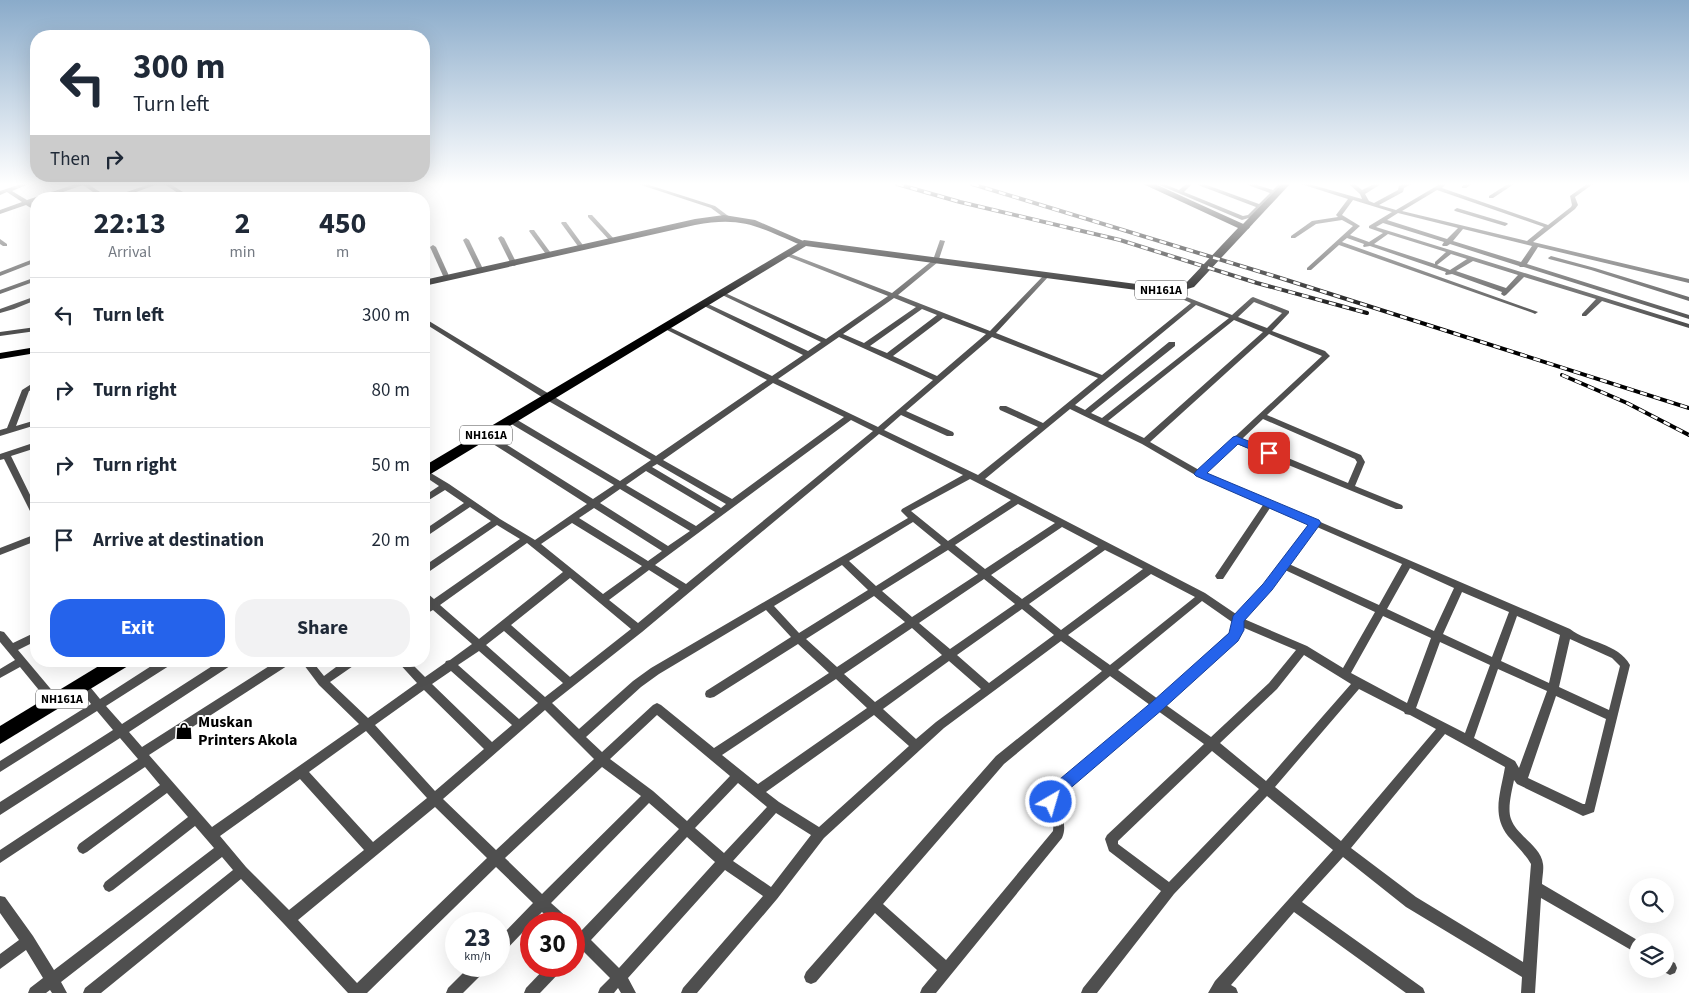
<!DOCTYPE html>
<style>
body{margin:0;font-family:"Source Sans 3",sans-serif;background:#f2f2f3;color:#1f2937;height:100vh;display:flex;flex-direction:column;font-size:19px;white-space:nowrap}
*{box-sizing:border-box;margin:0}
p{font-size:16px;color:#747a83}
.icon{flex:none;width:28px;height:28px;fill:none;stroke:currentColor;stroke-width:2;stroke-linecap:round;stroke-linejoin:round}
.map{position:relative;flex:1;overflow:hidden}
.drawer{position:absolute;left:30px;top:192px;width:400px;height:475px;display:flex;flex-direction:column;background:#fff;border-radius:20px;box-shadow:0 5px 20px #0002}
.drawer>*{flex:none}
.banner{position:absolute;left:30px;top:30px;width:400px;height:152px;border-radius:20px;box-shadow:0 5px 20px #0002;background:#fff;color:#1f2937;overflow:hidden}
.fabs{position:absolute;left:1629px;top:878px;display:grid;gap:10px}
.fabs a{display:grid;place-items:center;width:45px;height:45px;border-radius:50%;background:#fff;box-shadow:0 5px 20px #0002;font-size:25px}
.speed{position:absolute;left:445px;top:912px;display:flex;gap:10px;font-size:25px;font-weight:700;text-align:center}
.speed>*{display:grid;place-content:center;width:65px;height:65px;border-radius:50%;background:#fff;box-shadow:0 5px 20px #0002;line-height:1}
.speed small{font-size:12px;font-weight:400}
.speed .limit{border:8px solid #d22;background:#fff;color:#111}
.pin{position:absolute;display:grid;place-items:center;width:42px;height:42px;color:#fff;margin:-21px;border-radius:10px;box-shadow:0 2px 8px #0006}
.me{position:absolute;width:55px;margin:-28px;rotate:38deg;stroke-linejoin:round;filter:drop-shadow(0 0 4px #0008)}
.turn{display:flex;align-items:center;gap:18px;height:105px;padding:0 20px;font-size:22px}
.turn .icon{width:65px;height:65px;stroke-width:2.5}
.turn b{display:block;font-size:35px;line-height:42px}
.then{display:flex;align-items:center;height:48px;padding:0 20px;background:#0003;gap:10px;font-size:19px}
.eta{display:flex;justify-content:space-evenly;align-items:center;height:85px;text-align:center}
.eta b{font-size:30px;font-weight:700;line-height:35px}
.cta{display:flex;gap:10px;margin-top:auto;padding:10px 20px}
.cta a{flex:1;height:58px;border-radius:20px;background:#2563eb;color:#fff;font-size:20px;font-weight:700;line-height:58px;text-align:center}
.cta a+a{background:#f2f2f3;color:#1f2937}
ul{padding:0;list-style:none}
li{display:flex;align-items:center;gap:15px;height:75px;padding:0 20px;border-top:1px solid #e0e1e3}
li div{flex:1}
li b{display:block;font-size:19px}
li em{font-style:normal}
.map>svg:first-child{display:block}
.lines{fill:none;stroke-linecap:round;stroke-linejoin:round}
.street{fill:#4f4f4f;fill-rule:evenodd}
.primary{fill:#000;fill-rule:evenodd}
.highway{fill:#000;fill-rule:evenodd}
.rail-casing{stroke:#000;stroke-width:4}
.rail{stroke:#fff;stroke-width:2.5;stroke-dasharray:7;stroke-linecap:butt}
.route{fill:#2563eb;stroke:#184099}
.labels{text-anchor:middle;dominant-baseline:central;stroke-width:4;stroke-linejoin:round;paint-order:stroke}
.shield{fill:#fff;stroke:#4c4c4c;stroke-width:1}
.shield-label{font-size:12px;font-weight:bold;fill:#000}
.near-poi-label{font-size:16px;font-weight:bold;fill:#000;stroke:#fff;text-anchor:start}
</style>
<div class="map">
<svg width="1689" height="993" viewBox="0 0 1689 993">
<rect width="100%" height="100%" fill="#fff"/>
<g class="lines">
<g class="street">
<path d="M21,184H29L12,191L27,200L76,184H88L109,198L150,184H158L117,199H103L83,185L43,199H36V201L31,203L36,207V211L26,205L0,214V210L22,202L7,192L0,195V191Z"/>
<path d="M164,184H170L183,192L178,193Z"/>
<path d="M638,184H646L715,206L731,218L726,219L711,208Z"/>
<path d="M1157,184H1164L1179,190L1186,184H1192L1184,192L1243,216L1248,215L1256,207L1198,185L1197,184H1204L1259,204L1270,193L1248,185L1247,184H1254L1273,190L1279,184H1285L1252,217L1242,220Z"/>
<path d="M1301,184H1309L1362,199L1360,194L1349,184H1355L1362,190L1374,184H1381L1365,194L1369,201L1374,203L1398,190L1399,186L1404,184H1411L1404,188L1403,192L1379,205L1396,210L1440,184H1444L1445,185L1442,188L1548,225L1571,207L1572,205L1570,196L1587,184H1593L1575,197L1578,205L1575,209L1533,242L1689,279V283L1538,247L1527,264L1689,315V319L1524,267H1520L1519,266L1450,244L1447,246H1443L1442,245L1444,242L1383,223L1376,227L1689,324V328L1602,301L1586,316H1582V314L1596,299L1524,277L1506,295L1504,296L1501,294L1502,292L1452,274L1446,275L1445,274L1446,272L1370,246L1364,247L1363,246L1364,244L1347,238L1342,242L1538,312L1535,314L1533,313L1339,245L1311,270H1307V268L1353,226L1342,220L1316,224L1295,238H1291V236L1312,221L1338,217L1336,215L1348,199ZM1437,190L1544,227L1527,241L1402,211ZM1353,200L1392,212L1369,226V228L1383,233L1369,242L1350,235L1360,226L1342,215ZM1398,213L1458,228L1447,239L1387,220ZM1463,229L1528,245L1532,246L1521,262L1453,241ZM1388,234L1446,252L1435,262V264L1374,244ZM1451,254L1467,259L1450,270L1437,265ZM1473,261L1518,275L1506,288L1456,271Z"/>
<path d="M1466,184H1472L1466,188H1462V186Z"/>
<path d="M1508,184H1514L1493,198H1489V196Z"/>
<path d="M1457,208L1507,223L1508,224L1505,226L1455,211L1454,210Z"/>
<path d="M588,215H592L615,240V242H611L588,217Z"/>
<path d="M562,222H566L585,248L584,249H580L561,223Z"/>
<path d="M530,230H534L553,256L552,257H548L529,231Z"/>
<path d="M501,236L504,238L517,264L516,265L514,266L511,264L498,238Z"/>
<path d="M466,238L469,240L484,271L483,272L481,273L478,271L463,240Z"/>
<path d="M0,239L7,244V246H3L0,244Z"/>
<path d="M940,240L945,241L938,262L898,295L990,331L1045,274H1049V276L996,333L1102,375L1191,303L1175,296V294H1179L1232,315L1251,298L1253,297L1289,311V313L1272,331L1325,351L1330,356L1267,415L1361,455L1365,462L1355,486L1402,505L1403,507L1402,509H1396L1237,444L1206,473L1570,629C1588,643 1618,643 1630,665L1594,812L1583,816L1579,814L1517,784L1514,780C1512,791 1507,808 1511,819C1517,836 1541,846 1543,864C1544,870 1542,878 1542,884L1639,941H1638V954L1541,898L1535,993H1521L1522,977L1406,907L1343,857L1302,902L1423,988L1425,993H1406L1294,912L1231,985L1236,988L1238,993H1208L1215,981L1333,850L1267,796L1174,894L1097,993H1081L1083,988L1161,891L1109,851L1105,839L1107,835L1204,744L1158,711L1058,796C1057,811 1069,822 1062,838L936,993H920L922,988L937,970L875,913L816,982L811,984L806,982L804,977L806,972L996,756L1102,671L1061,641L944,728L824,838L777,899L697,993H681L683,988L763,896L725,870L628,978L636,993H621L618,988L614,993H598L600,988L610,978L582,950L574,955V927L581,931L679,829L649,803L551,903L569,919L570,924H554L542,912L504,952L499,954V938L533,903L496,867L367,993H348L284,924L241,879L101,993H83L85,988L233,870L222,857L61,982L67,993H52L50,990L46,993H28L30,988L43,978L26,950L0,969V954L19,940L0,913V896L5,897L33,936L54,970L214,848L195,826L113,890L109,892L105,890L103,886L105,882L188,817L167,793L87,852L83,854L79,852L77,848L79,844L160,785L145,767L0,863V850L138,759L120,738L0,815V802L113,730L97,711L0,772V761L91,704L78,687L79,684C88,681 94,692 100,699L159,661H173L172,664L106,706L122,724L220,661H234L233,664L129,732L142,747L277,661H291L290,664L149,755L212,827L359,724L319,685L301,661H312L324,676L344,661H357L356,664L330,682L368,718L417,683L397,661H409L425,677L445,663L446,661L450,660L472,644L433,610L424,615V606L427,604L424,601V592L427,593L434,599L520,539L497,525L427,573L424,574V566L491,521L470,507L427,536L424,537V530L464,503L445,490L424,503V496L439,486L424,476V469L449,484L500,519L535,540L587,504L482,437L481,435L482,433H488L593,499L614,485L508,422L507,420L508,418H514L620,481L651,460L545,399L424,323V318L551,395L656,456L767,380L663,328V326H667L772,376L803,355L702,305V303H706L808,351L821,342L718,293L721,291L723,292L826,339L888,296L784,255V253H788L892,293L933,260ZM894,298L916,307L864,343L843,334ZM1254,302L1282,313L1267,328L1238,317ZM1196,305L1229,318L1102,418L1091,413L1175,346V342H1169L1085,410L1075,405ZM922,309L937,315L887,353L870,346ZM943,318L986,334L937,376L893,356ZM1234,320L1263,332L1144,438L1108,421ZM1269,334L1322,356L1199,470L1150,442ZM839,337L933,380L878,427L778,379ZM992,337L1098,378L1043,423L1006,406H1000L999,408L1000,410L1038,427L978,475L884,430L901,415L947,436H953L954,434L953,432L906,411ZM773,383L844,417L732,499L663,460ZM1070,409L1142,444L1197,476L1263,505L1217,573L1215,576L1217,579H1223L1270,508L1309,524L1264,584L1236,614L1205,593L985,479ZM1263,419L1355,459L1357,462L1348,483L1242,439ZM851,420L873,431L686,584L655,565ZM879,434L963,475L902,509L901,511L908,518L651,668L633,681L579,729L552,703L642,632ZM657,464L726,504L721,508L652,467ZM646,471L715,512L696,526L626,485ZM970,479L1011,500L948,541L911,511ZM620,489L690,531L668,546L600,503ZM1018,504L1055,523L985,569L955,545ZM594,508L662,551L648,561L579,518ZM913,522L941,545L876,586L849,561ZM572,523L642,566L603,594L541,544ZM1062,527L1098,546L1022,599L991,575ZM1317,527L1402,564L1379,605L1289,564ZM527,543L563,572L479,639L440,605ZM948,550L978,574L912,617L882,591ZM1105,550L1143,569L1061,630L1029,604ZM842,565L868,590L799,633L774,606ZM1410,568L1454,588L1434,631L1387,609ZM649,570L679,589L638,623L609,600ZM1285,570L1375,612L1343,668L1307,646L1244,619L1270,590ZM1151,574L1195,597L1110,665L1068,635ZM570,578L631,629L570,677L511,625ZM984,579L1015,604L950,649L919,623ZM1462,592L1509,612L1492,657L1443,634ZM874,596L905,622L837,667L806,639ZM1202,601L1232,622V630L1158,699L1118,670ZM1022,609L1054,635L989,683L957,655ZM766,610L791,637L706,691L705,694L706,697L710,698L714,697L798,644L829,673L714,748L661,705L657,703L653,705L602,752L586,737L641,687L659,674ZM1383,616L1431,638L1407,703L1351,673ZM1517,616L1560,635L1549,683L1501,661ZM1242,627L1296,650L1269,683L1211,737L1166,705L1237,640L1242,631ZM912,628L942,655L875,702L844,674ZM504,631L563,683L545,697L486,645ZM1570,639L1612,658L1620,666L1609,710L1559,687ZM1440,642L1490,665L1465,733L1416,708ZM479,651L538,703L519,719L458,665ZM1304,655L1351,684L1266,781L1220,743L1277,689ZM949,661L981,689L936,722L916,739L883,709ZM1498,669L1547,691L1519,768L1515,761L1474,738ZM451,671L512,725L492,742L432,684ZM1110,676L1150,705L1049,789C1042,805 1055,816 1053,831L946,960L883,904L1004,764ZM836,679L867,708L758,784L722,755ZM1359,689L1404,712L1405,714L1410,715L1436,729L1341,841L1275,787ZM424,690L484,749L435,791L375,725ZM1556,696L1606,719L1585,804H1583L1528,778ZM545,710L594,759L496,850L443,799ZM657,715L730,776L687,821L653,791L610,759ZM874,715L909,746L819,827L779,802L766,792ZM366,731L427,798L373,842L309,772ZM1445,734L1505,767C1501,792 1491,814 1508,836C1516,845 1525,854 1531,864L1523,962L1416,897L1351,848ZM1212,751L1259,789L1169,882L1118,844V841ZM602,767L641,796L542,894L505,858ZM300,779L364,850L289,910L246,867L220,836ZM738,783L767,807L724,853L695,828ZM435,807L487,858L357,983L298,920ZM776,813L811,835L771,887L733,861ZM687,837L715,862L619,968L591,940Z"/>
<path d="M433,245L436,247L450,278L449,279H445L444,278L430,247Z"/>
<path d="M1551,256L1595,268L1689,297V301L1591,270L1549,259L1548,258Z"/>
<path d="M36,258V262L0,276V272Z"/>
<path d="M36,277V281L0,294V290Z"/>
<path d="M36,296V300L14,309L0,313V309Z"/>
<path d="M36,327V331L0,336V332Z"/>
<path d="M33,383H36V388L29,391L16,426L36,420V425L0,436V430L7,428L22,390Z"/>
<path d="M36,442V448L11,456L36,507V518L32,515L4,459L0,460V454Z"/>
<path d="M36,534V541L0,555V548Z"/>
<path d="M0,631L4,632L13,643L36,632V641L18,650L60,700L61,703L60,706L56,708L52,706L20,667L0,678V669L15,660L0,642Z"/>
<path d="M1665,958L1675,963L1677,968L1675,973L1670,975L1660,970L1665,969Z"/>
<path d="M470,966H487L485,971L463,993H446L448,988Z"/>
<path d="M547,966H563L561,971L540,993H524L526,988Z"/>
</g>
<g class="primary">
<path d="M1282,184H1290L1248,229H1242V225Z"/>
<path d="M724,215L755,220L808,243L804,246L801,245C758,227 743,216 695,225L424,286V280L695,219Z"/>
<path d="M36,347V353L0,359V353Z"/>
</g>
<g class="highway">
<path d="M1143,184H1155L1250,227L1194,287L1174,293H1159L806,246L429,475L424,477V466L804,240L1159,287H1173L1186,283L1238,228Z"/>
<path d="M107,661H131L128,666L0,744V726Z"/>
</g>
<g class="rail-casing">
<g id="rail">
<path d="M897,184L960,202L1120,240L1257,283L1367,313"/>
<path d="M972,184L1274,276L1689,408"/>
<path d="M1562,375L1627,403L1689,435"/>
</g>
</g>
<use href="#rail" class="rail"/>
</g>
<linearGradient id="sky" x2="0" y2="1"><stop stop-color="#8aabca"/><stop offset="0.57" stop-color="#fff"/><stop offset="1" stop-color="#fff" stop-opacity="0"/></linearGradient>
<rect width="1689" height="323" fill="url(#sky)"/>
<path class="route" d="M1236,436L1273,451L1274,453L1269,457L1238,444L1207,473L1319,520L1321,523L1272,590L1244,621V630L1238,641L1163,709L1060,797L1057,807L1051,809L1046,807L1044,802L1048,789L1153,701L1229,633L1233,616L1263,584L1308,525L1196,476L1194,474L1196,471L1233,437Z"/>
<defs>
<g id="shop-bare" transform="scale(1.35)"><path d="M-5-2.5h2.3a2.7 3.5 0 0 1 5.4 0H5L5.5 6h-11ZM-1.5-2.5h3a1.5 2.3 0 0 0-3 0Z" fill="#000" stroke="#fff" stroke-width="2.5" paint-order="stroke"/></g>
</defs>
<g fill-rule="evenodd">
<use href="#shop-bare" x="184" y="731"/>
</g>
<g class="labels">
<g class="shield">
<rect x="1135" y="280.5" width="52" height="19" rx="4"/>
<rect x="460" y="425.5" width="52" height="19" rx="4"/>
<rect x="36" y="689.5" width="52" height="19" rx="4"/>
</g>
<g class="shield-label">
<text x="1161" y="290">NH161A</text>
<text x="486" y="435">NH161A</text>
<text x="62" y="699">NH161A</text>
</g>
<g class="near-poi-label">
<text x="198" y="722">Muskan<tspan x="198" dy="18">Printers Akola</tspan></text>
</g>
</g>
</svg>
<div class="fabs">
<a><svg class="icon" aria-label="search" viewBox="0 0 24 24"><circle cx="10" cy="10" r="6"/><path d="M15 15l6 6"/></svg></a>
<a><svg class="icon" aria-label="layers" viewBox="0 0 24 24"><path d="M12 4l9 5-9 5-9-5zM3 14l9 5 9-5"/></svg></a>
</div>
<div class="speed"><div>23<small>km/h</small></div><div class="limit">30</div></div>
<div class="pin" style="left:1269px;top:453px;background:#d93025"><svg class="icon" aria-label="arrive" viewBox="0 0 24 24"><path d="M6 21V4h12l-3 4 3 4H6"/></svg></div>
<svg class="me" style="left:1051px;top:802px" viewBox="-20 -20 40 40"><circle r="17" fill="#2563eb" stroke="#fff" stroke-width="3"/><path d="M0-11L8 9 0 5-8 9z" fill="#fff"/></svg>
<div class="banner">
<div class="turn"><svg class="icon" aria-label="left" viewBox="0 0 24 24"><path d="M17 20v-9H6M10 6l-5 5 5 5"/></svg><div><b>300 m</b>Turn left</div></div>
<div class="then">Then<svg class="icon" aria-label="right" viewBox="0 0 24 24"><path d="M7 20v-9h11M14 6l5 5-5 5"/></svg></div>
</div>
<section class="drawer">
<div class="eta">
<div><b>22:13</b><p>Arrival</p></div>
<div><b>2</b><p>min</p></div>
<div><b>450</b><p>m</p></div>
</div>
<ul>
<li><svg class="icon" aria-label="left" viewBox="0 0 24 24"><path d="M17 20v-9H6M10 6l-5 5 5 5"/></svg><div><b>Turn left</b></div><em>300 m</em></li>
<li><svg class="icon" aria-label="right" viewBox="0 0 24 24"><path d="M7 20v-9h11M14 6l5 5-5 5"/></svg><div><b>Turn right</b></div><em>80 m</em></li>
<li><svg class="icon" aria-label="right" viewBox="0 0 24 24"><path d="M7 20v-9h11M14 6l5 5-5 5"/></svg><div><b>Turn right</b></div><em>50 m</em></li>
<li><svg class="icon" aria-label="arrive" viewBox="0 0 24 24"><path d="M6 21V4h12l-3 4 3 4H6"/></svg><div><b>Arrive at destination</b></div><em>20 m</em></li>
</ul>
<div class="cta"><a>Exit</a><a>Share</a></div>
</section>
</div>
